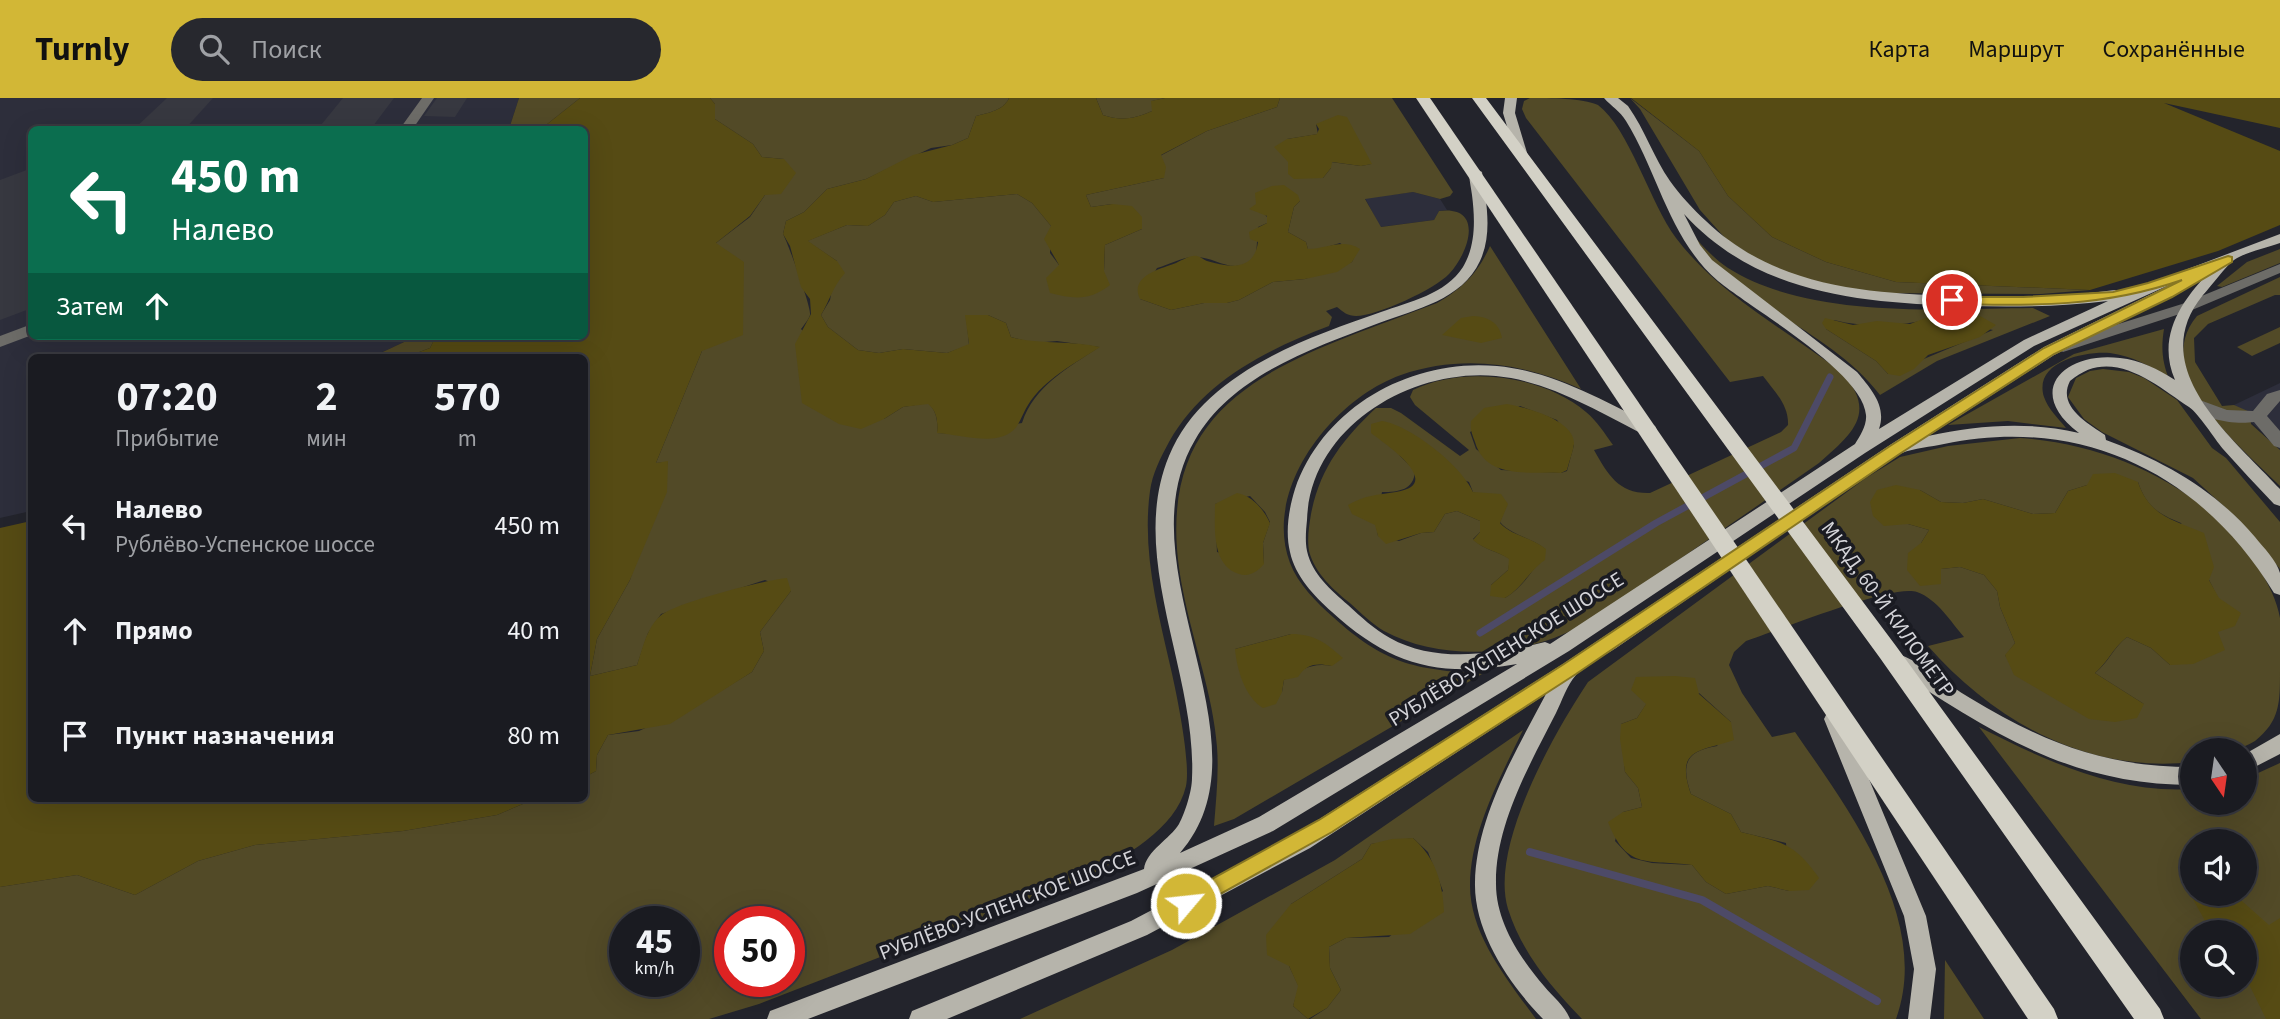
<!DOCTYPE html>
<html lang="ru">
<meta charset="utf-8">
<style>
body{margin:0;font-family:"Source Sans 3",sans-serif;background:#27282e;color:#f1f3f6;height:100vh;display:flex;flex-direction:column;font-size:26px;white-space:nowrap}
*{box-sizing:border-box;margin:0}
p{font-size:23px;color:#9fa1a5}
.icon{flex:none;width:38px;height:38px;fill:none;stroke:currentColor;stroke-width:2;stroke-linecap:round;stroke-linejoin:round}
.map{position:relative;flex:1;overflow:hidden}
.panel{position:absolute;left:28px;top:256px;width:560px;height:448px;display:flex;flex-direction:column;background:#1a1b21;border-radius:10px;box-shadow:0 7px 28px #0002,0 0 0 2px #38393f}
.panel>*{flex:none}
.banner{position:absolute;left:28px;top:28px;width:560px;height:214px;border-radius:10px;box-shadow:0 7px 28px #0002,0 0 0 2px #38393f;background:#0b6e4f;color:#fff;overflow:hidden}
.needle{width:46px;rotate:167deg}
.tools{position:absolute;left:2180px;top:640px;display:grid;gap:14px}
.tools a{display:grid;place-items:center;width:77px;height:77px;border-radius:50%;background:#1a1b21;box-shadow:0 7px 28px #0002,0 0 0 2px #38393f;font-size:35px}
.speed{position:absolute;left:609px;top:808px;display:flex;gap:14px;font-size:35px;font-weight:700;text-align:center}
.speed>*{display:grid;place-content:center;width:91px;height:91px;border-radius:50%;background:#1a1b21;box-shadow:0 7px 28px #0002,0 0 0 2px #38393f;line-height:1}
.speed small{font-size:18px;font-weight:400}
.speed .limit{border:10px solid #d22;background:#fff;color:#111}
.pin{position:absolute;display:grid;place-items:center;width:60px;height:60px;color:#fff;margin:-30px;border:4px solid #fff;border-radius:50%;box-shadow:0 2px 7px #0007}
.me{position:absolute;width:77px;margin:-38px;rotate:62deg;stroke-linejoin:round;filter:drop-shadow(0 0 5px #0008)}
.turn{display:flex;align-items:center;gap:24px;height:147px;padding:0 28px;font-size:32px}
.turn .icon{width:91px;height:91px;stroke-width:2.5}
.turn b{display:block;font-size:49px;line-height:60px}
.then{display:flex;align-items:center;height:66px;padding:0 28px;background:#0003;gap:14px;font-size:26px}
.eta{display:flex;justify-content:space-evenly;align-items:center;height:119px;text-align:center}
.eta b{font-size:42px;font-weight:700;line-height:49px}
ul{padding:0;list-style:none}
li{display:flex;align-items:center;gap:21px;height:105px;padding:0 28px}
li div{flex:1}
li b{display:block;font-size:26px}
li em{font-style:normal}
header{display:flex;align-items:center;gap:42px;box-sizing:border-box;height:98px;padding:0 35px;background:#d2b736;color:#111}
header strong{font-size:33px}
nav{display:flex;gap:38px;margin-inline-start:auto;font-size:24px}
.search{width:490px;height:63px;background:#27282e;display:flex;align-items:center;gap:18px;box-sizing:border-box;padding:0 24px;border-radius:38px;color:#9fa1a5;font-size:26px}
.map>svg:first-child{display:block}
.built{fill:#2d2e3b}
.green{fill:#524a27;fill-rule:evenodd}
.forest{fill:#564b14}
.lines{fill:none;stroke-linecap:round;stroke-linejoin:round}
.stream-far1{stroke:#4d4a67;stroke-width:7}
.stream{stroke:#4d4a67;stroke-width:8}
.building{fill:#373840}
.minor{fill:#6d6c68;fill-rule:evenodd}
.major{fill:#b6b4ab;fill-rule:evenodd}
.highway{fill:#d3d1c6;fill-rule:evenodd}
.route{fill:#d2b736;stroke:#887723;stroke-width:2}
.labels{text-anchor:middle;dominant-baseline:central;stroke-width:7;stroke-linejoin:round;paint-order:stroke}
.street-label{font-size:21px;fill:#d4d4d9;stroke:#1a1b22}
</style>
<header>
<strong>Turnly</strong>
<div class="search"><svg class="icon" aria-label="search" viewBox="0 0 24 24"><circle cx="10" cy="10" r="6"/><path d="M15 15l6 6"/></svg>Поиск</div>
<nav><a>Карта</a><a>Маршрут</a><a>Сохранённые</a></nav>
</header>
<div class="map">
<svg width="2280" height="921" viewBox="0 0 2280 921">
<rect width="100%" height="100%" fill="#23242c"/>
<g class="built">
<path d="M0,0H519L509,31L32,32V238H417L372,259H32L31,413L0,420Z"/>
<path d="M1413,94L1440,101L1447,112L1439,113L1434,122L1380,129L1365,100Z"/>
<path d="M2280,285V352L2234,307Z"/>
</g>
<g class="green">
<path d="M519,0H580L541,31H509Z"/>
<path d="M710,0H1009C1004,12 988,15 976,18L968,40L952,47L931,50L866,81L827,91L804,114L786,123L783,136C788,145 812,211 810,217C809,221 804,227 801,231L884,321L903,309L928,305C937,313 938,324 937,335L963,336L1022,325C1034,288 1068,270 1099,249L1057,243L1033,245L1011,239L1006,225L988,217H966L969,247L947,255L903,251L879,255L858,252L828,229L821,217L830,202L837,163L807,143L847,127L868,128L885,117L894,104L916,98L933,104L1017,96L1032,105L1051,128L1050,155L1059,167L1104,173L1105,147L1142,131L1112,106L1091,109L1086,97L1164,80L1160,58L1207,33L1277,9L1280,0H1392L1453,94L1450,98L1440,101L1413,94L1365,101L1381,129L1434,122L1439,113C1485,107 1469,155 1449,176C1435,191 1377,218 1356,218C1348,218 1343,214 1337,209L1326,213L1332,219L1329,228C1266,252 1203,283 1169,344C1161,359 1152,376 1150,393C1142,452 1157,510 1170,567C1176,592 1191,664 1186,688C1176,732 1123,759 1087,779L759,906L709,921H0V789L77,777L135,797L198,763L255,747L403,733L497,717L537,700H584L585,679L596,673L597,657L608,637L639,633L714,597L752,574L764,553L760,534L791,493L765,482L661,516L648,535L637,567L590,578L597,541L630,482L668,364L656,365L702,253L716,145L750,119L765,97L784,61L762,59L753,46L715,21V6ZM1316,26L1371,66L1361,68L1331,64V70L1323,80L1289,70L1287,41L1318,36ZM1256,100L1300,103L1294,109L1288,134L1306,144L1308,151H1320L1340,145L1355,157L1352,164L1305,181L1273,184L1239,202L1227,205H1204L1171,212L1140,201L1157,170C1168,167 1182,159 1194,159C1215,157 1233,180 1256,159L1258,129L1267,125V119L1256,106ZM625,824H684V884H625ZM730,824H789V884H730Z"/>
<path d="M1096,0H1165L1152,3V13C1134,21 1121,23 1103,17Z"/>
<path d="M1530,0C1550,0 1582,0 1598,7C1629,30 1650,105 1676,140C1720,198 1786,231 1842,275C1878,315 1852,336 1819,365C1766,402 1712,439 1658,476C1625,499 1591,526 1554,540C1501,559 1434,560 1384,533C1372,526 1361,515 1351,506C1334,492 1315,476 1309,453C1307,441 1309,428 1311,416C1320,370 1343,341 1376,310H1391L1401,315L1460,358L1469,352L1415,307L1410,299L1413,292C1464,267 1542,277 1586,314C1597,323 1605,336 1613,347L1594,352C1608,377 1619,396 1650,395L1781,334L1788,327C1789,307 1774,293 1763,278L1730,284L1526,20L1522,11L1524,3ZM1520,308L1557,322L1574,347L1567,373L1561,375L1501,372L1476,351L1470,334ZM1399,357L1469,384L1473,394L1507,406L1500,424C1512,438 1531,439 1545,451C1535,471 1524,488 1505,500L1491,487L1508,472L1510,461C1497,453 1484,452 1473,441L1480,434V423L1457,413L1445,416L1434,434L1421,435L1399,443L1378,438L1376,427L1382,394C1399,394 1414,392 1415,373Z"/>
<path d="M1630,0L1699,53L1728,98L1772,139L1826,164L1896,184L2090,192L2041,196L1871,195L1824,189L1761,164L1726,141L1700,112L1640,11Z"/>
<path d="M1689,133C1701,146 1713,160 1728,170C1809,221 1940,211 2033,210L2050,218L1937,263L1880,297C1835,239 1763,216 1711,164C1703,155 1696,143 1689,133ZM1932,220L1993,232L1888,276L1876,263L1826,231L1834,222C1866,230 1901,229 1932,220Z"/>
<path d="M1490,148L1581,291C1523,265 1462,256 1401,277C1333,301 1262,391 1290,465C1298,486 1316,504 1333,519C1385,566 1413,571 1482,576L1234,721L1214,728C1216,702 1219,675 1217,649C1213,596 1193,545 1183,493C1143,294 1288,263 1437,205C1463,190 1478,175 1490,148ZM1250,398L1265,414L1270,424L1263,445L1264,466L1217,454L1215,406ZM1291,536L1332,568C1312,564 1301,572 1284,582L1282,594L1235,551Z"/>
<path d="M2280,151V165L2222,189L2217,188L2247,164Z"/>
<path d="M2280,179V197H2275L2208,226L2194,240L2195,264L2222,308L2234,307L2250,314L2251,326L2280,352V388C2243,350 2148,276 2197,218Z"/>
<path d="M2280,229V245L2252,258L2237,249Z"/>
<path d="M2164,231C2161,250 2162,263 2169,281C2151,268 2132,258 2110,255C2084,253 2033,264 2044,299C2048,311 2058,320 2066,330L2008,323L1948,327L2074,256Z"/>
<path d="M417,238H436L430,250L406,259H372Z"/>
<path d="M2103,271L2129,274L2144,280L2177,302L2212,350L2226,360L2280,424V471L2238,421L2193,380L2102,334L2084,321L2068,299L2076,280L2090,273Z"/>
<path d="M2020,340C2094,345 2168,374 2222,425C2245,447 2275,488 2280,520C2280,537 2280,556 2280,573C2280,605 2280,623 2255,643C2236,655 2214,653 2193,653V664C2088,676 1995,624 1928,548L1964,539C1951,524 1937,501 1917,494C1893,485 1777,533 1746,543L1734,554L1729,567L1742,595L1772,639L1795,634C1849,712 1932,822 1896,921H1582C1551,889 1522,855 1508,811C1489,749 1554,635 1588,584L1866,380L1900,359L1948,348ZM2138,384C2146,408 2158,416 2181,425L2218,500V534L2170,567L2151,550L2127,539C2113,550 2109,564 2095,575L2144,606L2005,558L2015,545L2000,509L1997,493L1984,477L1960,469L1941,471L1921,445L1929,432L1908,426L1920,392L1941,404L1963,405L1983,401L2033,416L2055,415L2068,393L2087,387ZM1699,595L1731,624L1717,648C1685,653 1681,667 1691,696L1731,716L1741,734L1786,745L1789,793L1768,788L1726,796L1706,784L1692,767L1652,765L1631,760L1615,743L1623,714L1642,709L1638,690L1625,674L1621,626L1637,620L1647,605Z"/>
<path d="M1979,629C2046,663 2116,696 2193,691V705H2245V681L2280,665V921H2201ZM2193,744H2245V796H2193ZM2193,835H2245V887H2193Z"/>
<path d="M1523,632C1500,680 1470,734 1470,788C1470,837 1509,884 1536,921H1310L1327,910L1341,892L1330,870L1329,849L1346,840L1389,839L1443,793L1428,754L1413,740L1371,746L1362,761L1291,806L1289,868L1299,889L1293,908L1308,921H1020L1172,852L1335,762Z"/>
<path d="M1945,862L1984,921H1944Z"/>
</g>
<g class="forest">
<path d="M580,0H710L715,6V21L753,46L762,59L784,61L796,75L781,96L765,97L750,118L716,145L744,164L743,237L702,253L656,365L668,363L667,394L630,482L597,541L590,578L637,567C643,550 646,531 660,518C674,505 765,482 787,480L791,493L760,534L764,553L752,574L670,626L608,637L597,657L596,673L585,679L584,259H406L430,250L436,238H584V32L541,31Z"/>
<path d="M1009,0H1096L1103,17C1121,23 1134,21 1152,13L1151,3L1165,0H1280L1277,9L1207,33L1161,57L1166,69L1164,80L1086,97L1091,109L1112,106L1132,108L1142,119V131L1105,147L1104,173L1110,187C1089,203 1074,201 1050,195L1046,180L1059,167L1044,141L1051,128L1032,105L1017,96L933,104L916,98L894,104L885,117L868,128L847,127L808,143L837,163L845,175C833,188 830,202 821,217L828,229L858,252L879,255L903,251L947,255L969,246L965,217H988L1006,225L1011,239C1040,247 1070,242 1100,249C1076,265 1044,281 1028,307C1018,323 1020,335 996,340C981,343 953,336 937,335C938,324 937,313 928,306L903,309L884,321L861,331L839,326L802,305L795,246L811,216L810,201L801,189L790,148L783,136L786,123L804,114L827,91L866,81L913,57L952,47L968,40L976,18C988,15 1004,12 1009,0Z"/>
<path d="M1631,0H2280V30L2164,5L2280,53V127L2218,153L2090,192L1896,184L1826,164L1772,139L1728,98L1699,53Z"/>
<path d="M1338,17L1347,19L1372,66L1361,68L1332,64L1331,70L1323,80L1294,81L1288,76V64L1274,49L1287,41L1317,36L1319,31L1316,26Z"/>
<path d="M1284,87L1298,97L1300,103L1294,109L1288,134L1306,144L1308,151C1327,151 1342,140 1360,151L1352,164L1337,174L1305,181L1273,184L1239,202L1227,205H1204L1171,212L1140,201C1129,178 1160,171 1176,165C1183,162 1190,157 1197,158C1201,159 1204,162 1207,163C1230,170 1254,173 1258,144L1250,141L1249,134L1267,125V118L1249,111L1256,106L1255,95L1272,88Z"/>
<path d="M1961,215L1980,218L1996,227L1980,239L1928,257L1914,271L1900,278L1888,276L1876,263L1826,231L1822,225L1825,220L1853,227L1877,223L1910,226L1933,217Z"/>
<path d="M1473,218C1488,219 1499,224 1502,240L1481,245L1442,237L1461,220Z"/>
<path d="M1507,306C1525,309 1575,322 1574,346C1573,354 1569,364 1567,372L1561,375C1530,373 1486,382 1475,344C1472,336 1470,332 1471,323L1484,310Z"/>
<path d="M1382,323C1410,327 1462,368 1473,394L1501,396L1508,406L1500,425C1512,438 1531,439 1546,451L1545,462C1529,473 1522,490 1505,500L1490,498L1491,487L1508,472L1509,461C1497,453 1484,452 1473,442L1480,434V423L1457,413L1445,416L1434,434L1421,435L1386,446L1378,438L1375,427L1352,416L1348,407C1365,397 1377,397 1396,394C1446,386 1385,346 1371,335V326Z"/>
<path d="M2115,375L2138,384C2150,419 2174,422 2204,435L2214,469L2209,482L2219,500L2241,515L2235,528L2218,534L2225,552L2193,566L2170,567L2151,550L2127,539C2113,550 2108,564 2095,575L2144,606L2137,620L2115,624L2089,621L2014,577L2005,557L2015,545L2000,509L1997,493L1984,477L1960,469L1941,471V486L1920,488L1907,472L1908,455L1921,445L1929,432L1908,426L1884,428L1873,418L1870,404L1877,392L1896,387L1920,392L1941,404L1963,405L1983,401L2033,416L2055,415L2068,393L2087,387L2093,376Z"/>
<path d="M1237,395C1252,398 1263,410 1270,425L1263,445L1264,466C1257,474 1250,479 1239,476C1211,467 1215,430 1215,406Z"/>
<path d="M31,423L32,700H537L497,717L403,733L255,747L198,763L135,797L77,777L0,789V430Z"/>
<path d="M1291,536C1315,536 1326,545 1343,560L1332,568C1317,565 1307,565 1298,579L1284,582L1282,594L1276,606L1263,610C1245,599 1237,572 1235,551Z"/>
<path d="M1675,578L1695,580L1699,596L1731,624L1734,642C1699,654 1675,650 1691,696L1731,716L1741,734C1781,744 1794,744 1819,780L1809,792L1789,793L1768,788L1726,796L1706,784L1692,767C1648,761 1627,773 1608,724L1623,714L1642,709L1638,690L1625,674L1620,641L1621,626L1637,620L1646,606L1631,592L1636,579Z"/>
<path d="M1413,740C1435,759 1443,785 1444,814L1410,836L1346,840L1329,849L1330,870L1341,892L1327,910L1308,921L1293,908L1298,888L1289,868L1267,857L1266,837L1291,806L1362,761L1371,746L1392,741Z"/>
<path d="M2193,789V796H2234L2269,827L2280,820V921H2266L2245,878V835H2209V830L2189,794Z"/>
</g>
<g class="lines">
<path class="stream-far1" d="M1480,535L1656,425L1794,350L1830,279"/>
<path class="stream" d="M1530,754L1702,802L1877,903"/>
</g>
<g class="building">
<path d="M167,0H213L184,32H133Z"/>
<path d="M343,0H394L370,32H317Z"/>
<path d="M437,0H467L455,19L424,18Z"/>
<path d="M32,70V210L0,222V82Z"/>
</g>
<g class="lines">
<g class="minor">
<path d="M422,0H434L412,32H399Z"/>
<path d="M2280,166V175L2192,212L2063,254L2055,249L2058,245L2182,206Z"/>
<path d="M32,226V237L0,249V238Z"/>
<path d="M2280,292V303L2267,318L2280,333V350L2274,348L2254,324C2235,327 2202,322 2189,306L2197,301L2227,312L2253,313L2267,296Z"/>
</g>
<g class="major">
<path d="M1505,0H1517L1515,15L1528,58L1527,61L1522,62L1516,58L1503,15Z"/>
<path d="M1604,0H1618L1628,8C1645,32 1654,60 1670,83C1680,97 1693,111 1706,123C1777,191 1873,196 1966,198C2016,199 2065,199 2115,192L2122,196L2280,136V145C2266,150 2246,154 2234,162C2225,169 2212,187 2203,197C2143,270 2234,341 2280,391V408L2274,406C2257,388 2240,370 2223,351C2214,340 2199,316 2189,309C2155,286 2111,247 2070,283C2057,308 2087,325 2105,337L2106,342C2164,363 2215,392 2255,439C2263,449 2277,463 2280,475C2280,481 2280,490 2280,497L2274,495C2202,376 2082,317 1944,346C1931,349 1914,350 1902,355C1887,360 1871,376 1857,385C1815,414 1773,442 1731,471C1693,497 1654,524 1616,550C1604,558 1585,566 1576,577C1567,587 1562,603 1556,615C1530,666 1495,727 1496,786C1496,824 1520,860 1544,888C1553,899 1565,908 1570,921H1543C1510,887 1474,835 1475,785C1476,719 1516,653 1546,596L1310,750L1147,837L947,921H909L912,913L1131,823L1296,736L1563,566L1890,347L2044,249L2178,183L2034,248L1865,355L1569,553L1273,733L1137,795L808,921H767L770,913L778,910L1144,771C1146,753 1170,741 1179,726C1185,715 1192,693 1192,680C1197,575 1127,459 1169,358C1203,275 1304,241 1381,214C1409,204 1446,196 1463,169C1476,147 1475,121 1472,97C1471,88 1468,79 1470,71L1475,70L1482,74C1486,103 1493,135 1480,163C1462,202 1416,211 1379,225C1314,250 1232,277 1195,342C1120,470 1276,644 1180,755L1259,719L1517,566C1439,580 1390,567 1332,514C1314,498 1295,478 1290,454C1285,434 1289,410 1295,391C1323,309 1411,260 1497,268C1553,273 1605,304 1655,328L1657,332L1649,338L1643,336C1597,313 1549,283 1496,278C1411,270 1310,329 1307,422C1306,432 1305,443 1307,453C1312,476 1331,492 1348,507C1361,519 1374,531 1390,540C1436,566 1496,556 1545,544L1550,546L1855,346C1860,338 1867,327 1866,317C1863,274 1752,211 1718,183C1670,142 1658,75 1626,23C1620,13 1611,8 1604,0ZM1684,116C1758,197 1862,205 1965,208C2013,209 2061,209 2108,203L2024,242L1879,331C1887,308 1871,291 1857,274L1712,162L1700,147ZM2212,171C2182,202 2156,238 2175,282C2158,271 2140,262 2120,260C2065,253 2023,293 2079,335C2027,323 1979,327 1928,338L2054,257L2193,187V181L2188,180Z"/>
<path d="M1896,555C1922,564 1946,586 1970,600C2045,645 2104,669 2193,669V687C2068,687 1990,633 1889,568L1887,563L1889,558Z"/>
<path d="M1834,613L1841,615L1844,621L1926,818L1936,871L1930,921H1908L1914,871L1904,818L1824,621L1827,615Z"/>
<path d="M2280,636V656L2245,674V656Z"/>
</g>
<g class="highway">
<path d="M1416,0H1430L2054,911L2058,921H2028Z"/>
<path d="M1472,0H1486L1896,548L2160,911L2164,921H2134L1880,560Z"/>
</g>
</g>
<path class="route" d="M2228,158L2232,159V164L2172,199L2054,256L1901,355L1576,576L1332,734L1193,811L1186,814L1179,811L1176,805L1179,799L1319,722L1564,566L1890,348L2044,250L2182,182C2104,209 2033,208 1952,206L1945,202L1947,199H2023L2113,194L2148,185Z"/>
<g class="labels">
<g class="street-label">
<text transform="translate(1888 511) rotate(54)">МКАД, 60-Й КИЛОМЕТР</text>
<text transform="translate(1506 551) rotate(-32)">РУБЛЁВО-УСПЕНСКОЕ ШОССЕ</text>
<text transform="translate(1007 807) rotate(-21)">РУБЛЁВО-УСПЕНСКОЕ ШОССЕ</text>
</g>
</g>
</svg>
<div class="tools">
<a><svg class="needle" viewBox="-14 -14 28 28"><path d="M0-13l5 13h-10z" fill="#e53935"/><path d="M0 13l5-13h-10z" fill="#9fa1a5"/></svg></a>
<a><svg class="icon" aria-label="sound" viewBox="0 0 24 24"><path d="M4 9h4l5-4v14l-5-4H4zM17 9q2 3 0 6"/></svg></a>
<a><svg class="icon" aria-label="search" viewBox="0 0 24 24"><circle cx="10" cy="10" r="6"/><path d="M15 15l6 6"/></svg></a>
</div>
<div class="speed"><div>45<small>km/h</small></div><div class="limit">50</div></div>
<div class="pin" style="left:1952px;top:202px;background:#d93025"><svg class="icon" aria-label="arrive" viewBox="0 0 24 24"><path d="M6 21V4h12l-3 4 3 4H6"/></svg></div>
<svg class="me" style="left:1186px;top:805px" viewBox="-20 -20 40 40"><circle r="17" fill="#d2b736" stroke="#fff" stroke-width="3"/><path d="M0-11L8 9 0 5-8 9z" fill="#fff"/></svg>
<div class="banner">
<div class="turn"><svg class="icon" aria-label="left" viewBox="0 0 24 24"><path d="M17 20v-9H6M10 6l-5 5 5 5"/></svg><div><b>450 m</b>Налево</div></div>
<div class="then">Затем<svg class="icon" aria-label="ahead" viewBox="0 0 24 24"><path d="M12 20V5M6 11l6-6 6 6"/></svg></div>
</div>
<section class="panel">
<div class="eta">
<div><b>07:20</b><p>Прибытие</p></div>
<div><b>2</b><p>мин</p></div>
<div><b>570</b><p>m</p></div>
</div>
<ul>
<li><svg class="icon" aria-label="left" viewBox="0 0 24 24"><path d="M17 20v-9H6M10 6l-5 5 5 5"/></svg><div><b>Налево</b><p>Рублёво-Успенское шоссе</p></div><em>450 m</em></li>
<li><svg class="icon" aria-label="ahead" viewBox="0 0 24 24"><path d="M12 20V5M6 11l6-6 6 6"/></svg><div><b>Прямо</b></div><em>40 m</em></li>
<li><svg class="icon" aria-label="arrive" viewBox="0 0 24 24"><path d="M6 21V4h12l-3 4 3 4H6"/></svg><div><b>Пункт назначения</b></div><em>80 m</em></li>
</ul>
</section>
</div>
